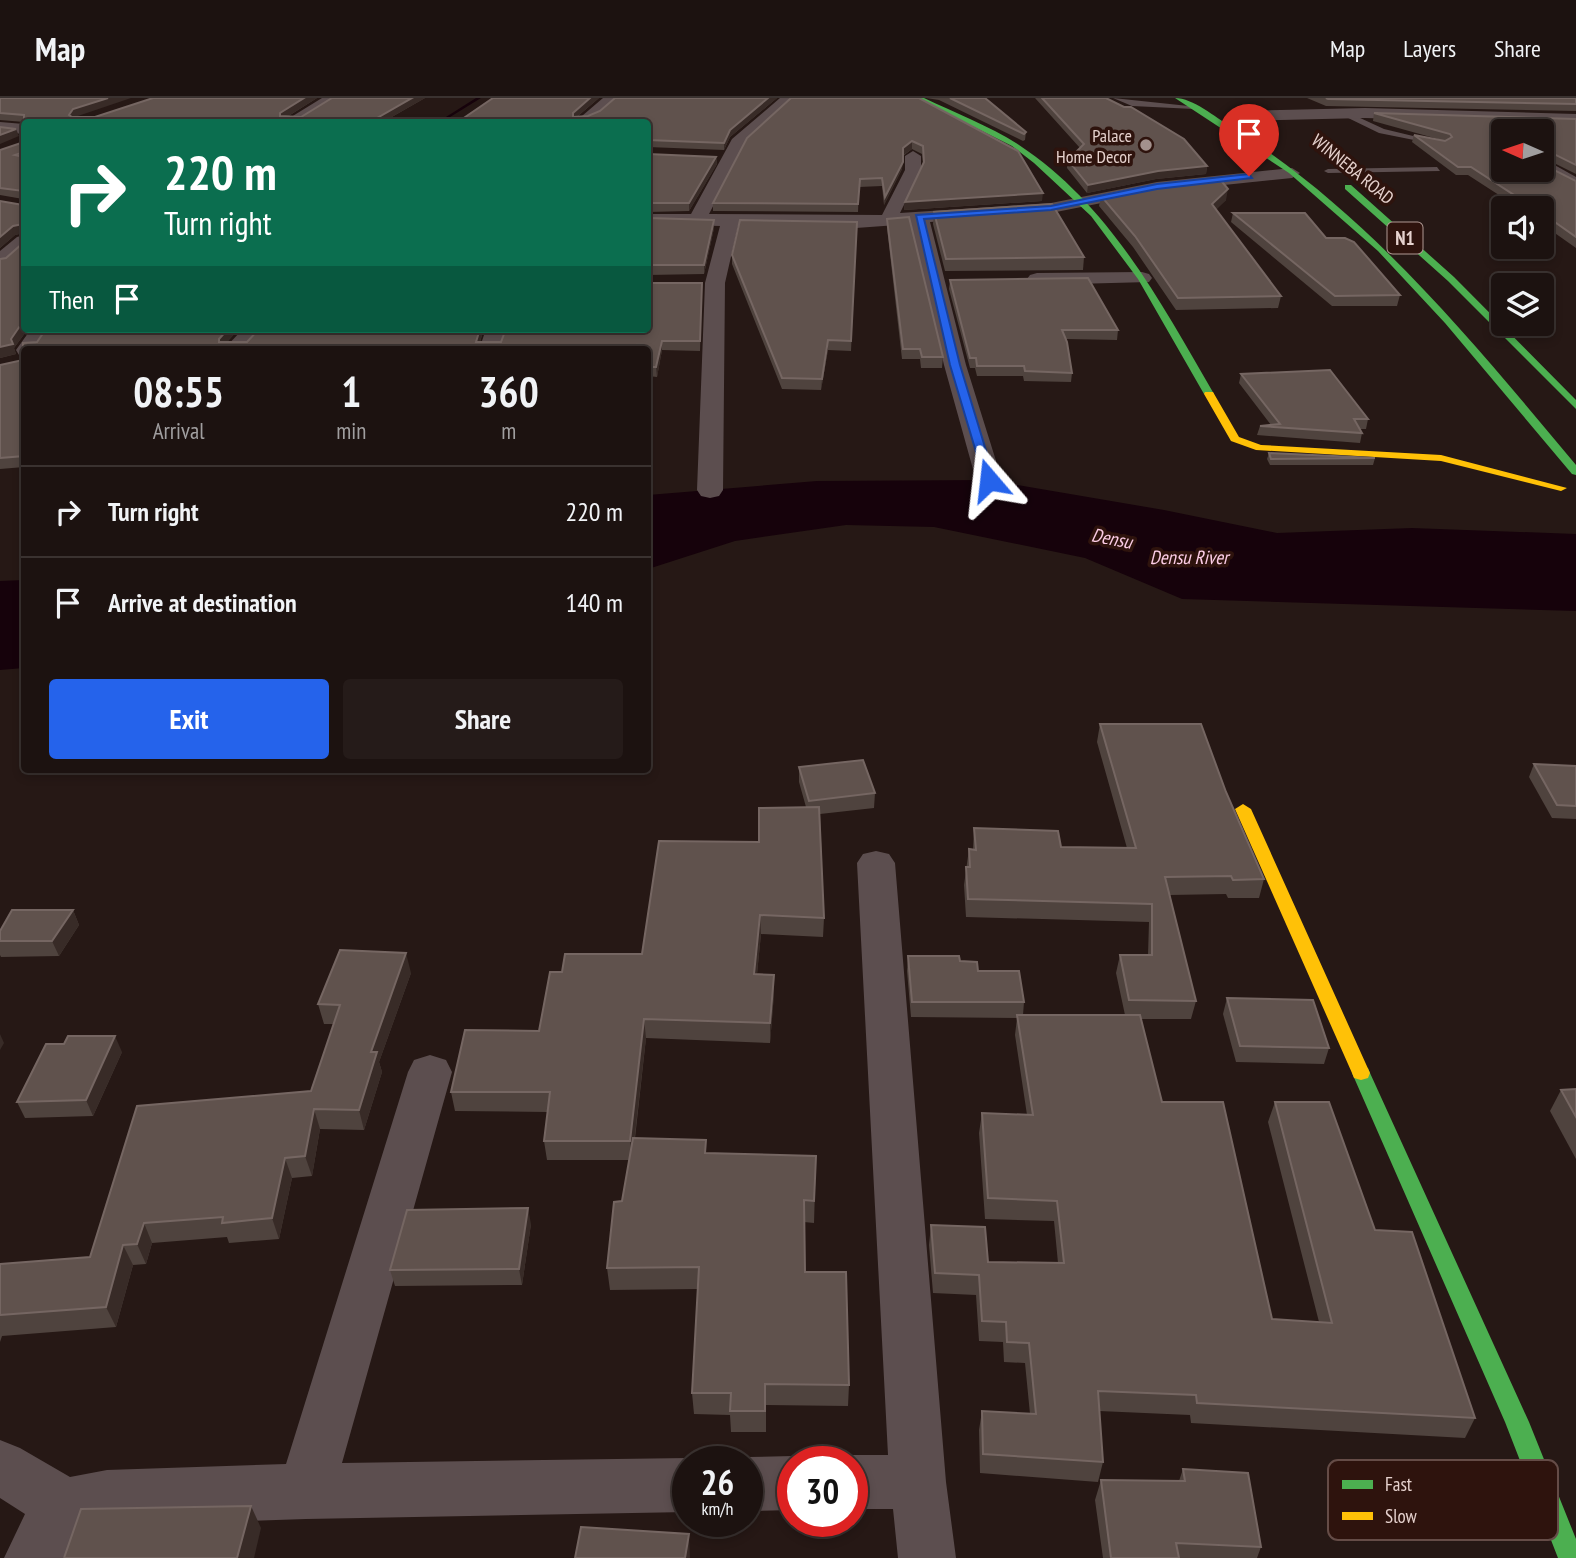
<!DOCTYPE html>
<style>
body{margin:0;font-family:"PT Sans Narrow",sans-serif;background:#251b19;color:#f1f3f6;height:100vh;display:flex;flex-direction:column;font-size:26px;white-space:nowrap}
*{box-sizing:border-box;margin:0}
p{font-size:23px;color:#a09e9f}
.icon{flex:none;width:38px;height:38px;fill:none;stroke:currentColor;stroke-width:2;stroke-linecap:round;stroke-linejoin:round}
.map{position:relative;flex:1;overflow:hidden}
.details{position:absolute;left:21px;top:248px;width:630px;height:427px;display:flex;flex-direction:column;background:#1c1210;border-radius:7px;box-shadow:0 4px 10px #0003,0 0 0 2px #3a3230}
.details>*{flex:none}
.top-card{position:absolute;left:21px;top:21px;width:630px;height:214px;border-radius:7px;box-shadow:0 4px 10px #0003,0 0 0 2px #3a3230;background:#0b6e4f;color:#fff;overflow:hidden}
.needle{width:46px;rotate:273deg}
.tools{position:absolute;left:1491px;top:21px;display:grid;gap:14px}
.tools a{display:grid;place-items:center;width:63px;height:63px;border-radius:7px;background:#1c1210;box-shadow:0 4px 10px #0003,0 0 0 2px #3a3230;font-size:35px}
.speed{position:absolute;left:672px;top:1348px;display:flex;gap:14px;font-size:35px;font-weight:700;text-align:center}
.speed>*{display:grid;place-content:center;width:91px;height:91px;border-radius:50%;background:#1c1210;box-shadow:0 4px 10px #0003,0 0 0 2px #3a3230;line-height:1}
.speed small{font-size:18px;font-weight:400}
.speed .limit{border:10px solid #d22;background:#fff;color:#111}
.pin{position:absolute;display:grid;place-items:center;width:60px;height:60px;color:#fff;margin:-72px -30px;border-radius:50% 50% 50% 0;rotate:-45deg;box-shadow:0 0 7px #0007}
.pin .icon{rotate:45deg}
.me{position:absolute;width:77px;margin:-38px;rotate:343deg;stroke-linejoin:round;filter:drop-shadow(0 0 5px #0008)}
.turn{display:flex;align-items:center;gap:24px;height:147px;padding:0 28px;font-size:32px}
.turn .icon{width:91px;height:91px;stroke-width:2.5}
.turn b{display:block;font-size:49px;line-height:60px}
.then{display:flex;align-items:center;height:66px;padding:0 28px;background:#0003;gap:14px;font-size:26px}
.eta{display:flex;justify-content:space-evenly;align-items:center;height:119px;text-align:center}
.eta b{font-size:42px;font-weight:700;line-height:49px}
.primary-button{display:flex;gap:14px;margin-top:auto;padding:14px 28px}
.primary-button a{flex:1;height:80px;border-radius:7px;background:#2563eb;color:#fff;font-size:28px;font-weight:700;line-height:80px;text-align:center}
.primary-button a+a{background:#251b19;color:#f1f3f6}
ul{padding:0;list-style:none}
li{display:flex;align-items:center;gap:21px;height:91px;padding:0 28px;border-top:2px solid #3a3230}
li div{flex:1}
li b{display:block;font-size:26px}
li em{font-style:normal}
header{display:flex;align-items:center;gap:42px;box-sizing:border-box;height:98px;padding:0 35px;background:#1c1210;border-bottom:2px solid #3a3230}
header strong{font-size:33px}
nav{display:flex;gap:38px;margin-inline-start:auto;font-size:24px}
.map>svg:first-child{display:block}
.water{fill:#16020b}
.lines{fill:none;stroke-linecap:round;stroke-linejoin:round}
.stream{fill:#16020b;fill-rule:evenodd}
.lane{fill:#5c4e4f;fill-rule:evenodd}
.street{fill:#5c4e4f;fill-rule:evenodd}
.fast{fill:#4caf50;fill-rule:evenodd}
.slow{fill:#ffc107;fill-rule:evenodd}
.wall{fill:#4f433e}
.shaded-wall{fill:#382b27}
.building{fill:#60524d;stroke:#756662;stroke-width:2;fill-rule:evenodd}
.route{fill:#2563eb;stroke:#184099;stroke-width:2}
.poi-dot{fill:#a3918d;stroke:#2e130d;stroke-width:2.5}
.labels{text-anchor:middle;dominant-baseline:central;stroke-width:7;stroke-linejoin:round;paint-order:stroke}
.far-poi-label{font-size:18px;fill:#e6d2ce;stroke:#2e130d;text-anchor:end}
.far-street-label{font-size:18px;fill:#e6d2ce;stroke:#2e130d}
.shield{fill:#2e130d;stroke:#af9994;stroke-width:2}
.shield-label{font-size:19px;font-weight:bold;fill:#e6d2ce}
.far-water-label{font-size:19px;font-style:italic;fill:#fbcce5;stroke:#2e130d}
.key{fill:#2e130d;stroke:#654c47;stroke-width:2}
.key-label{font-size:19px;fill:#e6d2ce}
</style>
<header>
<strong>Map</strong>
<nav><a>Map</a><a>Layers</a><a>Share</a></nav>
</header>
<div class="map">
<svg width="1576" height="1460" viewBox="0 0 1576 1460">
<rect width="100%" height="100%" fill="#261815"/>
<g class="water">
<path d="M989,382L1164,412L1277,435L1412,430L1576,436V513L1182,501L1085,460L934,429L846,427L735,443L648,471V397L817,383Z"/>
<path d="M24,482V570L0,572V483Z"/>
</g>
<g class="lines">
<path class="stream" d="M476,0H481L442,24H438Z"/>
<g class="lane">
<path d="M1113,0L1198,9L1194,11L1132,8Z"/>
<path d="M1345,13L1384,31L1438,44L1434,46L1379,35L1342,17Z"/>
<path d="M1437,69L1440,73L1328,75L1324,73L1328,71Z"/>
</g>
<g class="street">
<path d="M322,0H340L301,24H283Z"/>
<path d="M603,0H617C607,17 594,24 575,24Z"/>
<path d="M780,0H796L745,46L709,116L882,117L905,72V58L913,53L921,58V72L900,115L1051,105L1157,84L1292,70L1300,75L1292,80L1157,94L1051,115L930,124L966,267L1002,382L998,388L989,390L980,388L976,382L944,267L911,126L856,130L738,128L725,185L723,392L719,398L710,400L701,398L697,392L705,185L720,128L648,126V116H691L732,41Z"/>
<path d="M1365,10L1576,16V26L1365,20L1243,23L1235,18L1243,13Z"/>
<path d="M0,24L24,26V36L0,34Z"/>
<path d="M1542,60L1576,79V92L1541,72Z"/>
<path d="M24,137V152L7,167L0,169V153L17,139Z"/>
<path d="M1142,174L1149,176L1152,180L1149,184L1037,187L1030,185L1027,181L1030,177L1037,175Z"/>
<path d="M31,231H53L38,252H24V258L19,257L16,252Z"/>
<path d="M243,231H267L247,252H223Z"/>
<path d="M486,231H508L501,252H479Z"/>
<path d="M876,753L889,756L895,765L946,1384L956,1460H898L893,1411H852V1363H835L852,1357H888L857,765L863,756Z"/>
<path d="M430,957L446,962L452,974L342,1365L688,1360L697,1363H688V1414L306,1421L107,1428L82,1433L63,1460H4L25,1416L0,1400V1342L20,1350L70,1379L107,1372L286,1366L408,974L414,962Z"/>
<path d="M793,1358L807,1363H793V1412L747,1413V1363H735L747,1359Z"/>
</g>
<g class="fast">
<path d="M916,0H924C955,15 990,28 1019,47C1110,107 1161,205 1214,296L1213,298L1204,296L1138,181L1091,118L1034,65L1012,48Z"/>
<path d="M1175,0C1193,0 1215,19 1231,29C1370,116 1472,243 1576,367V377L1572,376L1445,225L1378,153L1289,75Z"/>
<path d="M1345,87H1351L1454,179L1576,302V311L1448,183L1345,91Z"/>
<path d="M1361,968L1368,970L1370,975L1529,1324L1576,1441V1460H1558L1505,1324L1352,975L1354,970Z"/>
</g>
<g class="slow">
<path d="M1205,294H1213L1239,339L1261,347L1441,357L1567,390L1561,393L1441,363L1256,352L1231,343L1204,296Z"/>
<path d="M1243,706L1251,711L1370,975L1368,980L1361,982L1354,980L1352,975L1235,711Z"/>
</g>
</g>
<g class="wall">
<path d="M0,0L75,19H95L317,0L287,19H301L332,0H425L383,24H24V231H28L14,250L16,256L0,260V161L6,160L23,145V135L15,137L0,150V103L23,107V101L0,97V52L24,44V24L0,22Z"/>
<path d="M599,0L578,18H588L600,13L615,0H777L730,39L724,52L648,49V24H458Z"/>
<path d="M919,0L1042,103L904,112L905,104L923,66L922,56L912,51L903,58L902,71L884,107L882,88L859,89L858,114L713,113V105Z"/>
<path d="M926,0H985L1026,34L1025,42L1023,43L939,2Z"/>
<path d="M1035,0H1106L1207,68L1206,76L1156,81L1087,95L1067,70L1068,62L1080,50Z"/>
<path d="M1307,0H1576V13L1326,8Z"/>
<path d="M1374,15L1576,21V76L1542,59V66L1576,83V150L1542,126V110H1519L1468,77H1456L1412,44L1414,37L1445,43L1373,23Z"/>
<path d="M648,56L716,59L717,66L689,113L648,114Z"/>
<path d="M1101,98L1226,102L1216,111L1281,198L1278,210L1176,212L1133,149L1099,108Z"/>
<path d="M934,114L1084,159L1083,172L945,173L933,126Z"/>
<path d="M1233,115L1400,197L1397,208H1332L1231,124Z"/>
<path d="M648,120L714,122V130L704,176L648,177Z"/>
<path d="M887,121L943,259L942,270H921L920,261H902L887,130Z"/>
<path d="M857,124L851,253L828,252L821,292L782,291L732,166V157Z"/>
<path d="M950,182L1118,232L1117,242L1066,241L1072,275L1071,284L1024,283L1023,278H977L975,270H970L949,191Z"/>
<path d="M648,185H702L700,253L662,252L657,279L648,278V252H24V369L0,371V267L23,262V245L37,244L46,231H239L227,244H247L259,231H484L480,244H501L506,231H648Z"/>
<path d="M1241,276L1368,321L1366,331H1360L1362,335L1360,345L1257,337L1260,328L1271,327L1239,285Z"/>
<path d="M1269,355L1375,360L1373,367H1270L1267,361Z"/>
<path d="M1100,626L1226,694L1264,781L1259,800H1228L1226,796L1170,797L1196,903L1191,921H1141L1162,1004L1272,1221L1319,1224L1268,1024L1275,1004L1375,1132L1475,1320L1465,1340L1191,1325L1190,1317L1099,1313L1103,1364L1098,1384L980,1375L979,1332L982,1313L1030,1316L1025,1265L1004,1264L1003,1244L979,1243L976,1197L933,1195L929,1147L931,1127L988,1164L1058,1165L1054,1123L985,1121L979,1035L982,1015L1027,1017L1015,937L1017,920L911,919L907,873L908,858L960,863L978,873L1024,904L1023,917H1125L1116,875L1120,857H1148L1149,824L966,819L964,787L969,751H973L974,730L1061,749L1127,750L1097,644Z"/>
<path d="M1534,666L1576,668V721L1552,720L1529,679Z"/>
<path d="M799,669L875,695L874,710L820,716L824,820L823,839L761,836L757,876L774,896L770,945L646,940L635,1040L707,1055L816,1058L814,1125L804,1124L805,1174L849,1287L848,1308L766,1307V1334H731L730,1317L694,1316L692,1295L698,1191L610,1192L607,1170L622,1103L629,1062H547L544,1043L548,1014L455,1013L451,994L539,933L562,874L642,856L759,744L806,709L799,684Z"/>
<path d="M73,812L79,827L59,858L1,859L0,857V833Z"/>
<path d="M411,875L379,964L382,974L364,1032L320,1031L312,1078L292,1080L279,1141L229,1145L227,1139L152,1145L146,1166L133,1167L116,1229L2,1238L0,1244V1166L90,1159L311,993L334,926H324L318,906Z"/>
<path d="M1227,900L1329,950L1324,966L1236,964L1223,916Z"/>
<path d="M122,954L93,1018L25,1020L17,1004Z"/>
<path d="M1576,991V1061L1550,1013L1561,992Z"/>
<path d="M531,1126L522,1187L395,1188L390,1172Z"/>
<path d="M1183,1371L1261,1449L1257,1460H1103L1095,1402L1101,1382L1179,1383Z"/>
</g>
<g class="shaded-wall">
<path d="M108,0H131L75,19L71,24L69,17L73,11Z"/>
<path d="M304,0H317L282,22L280,18V15Z"/>
<path d="M412,0H425L383,24H370Z"/>
<path d="M590,0H599L573,22V15Z"/>
<path d="M768,0H777L730,39L724,52V45L730,32Z"/>
<path d="M128,20L129,24H115Z"/>
<path d="M16,31L19,38L0,46V37Z"/>
<path d="M912,43V51L902,58L903,50Z"/>
<path d="M24,54V63L15,57Z"/>
<path d="M716,59L717,66L689,113V105Z"/>
<path d="M903,64L902,71L884,107L885,99Z"/>
<path d="M1207,68L1206,76L1156,81L1087,95L1088,87L1158,73Z"/>
<path d="M1228,91L1226,102L1211,117L1212,106Z"/>
<path d="M1043,95L1042,103L904,112L905,104Z"/>
<path d="M714,122V130L704,176V167Z"/>
<path d="M23,126L24,135L15,137L0,150V139L13,128Z"/>
<path d="M24,222V231H28L14,250L16,256L0,260V249L11,241Z"/>
<path d="M228,231H239L221,250V252L219,241Z"/>
<path d="M480,231H484L477,252L476,244Z"/>
<path d="M828,242V252L821,292L822,281Z"/>
<path d="M662,243V252L657,279L656,269Z"/>
<path d="M73,812L79,827L59,858L52,843Z"/>
<path d="M760,817L761,836L755,895L754,876Z"/>
<path d="M406,855L411,875L379,964L382,974L364,1032L359,1012L371,954Z"/>
<path d="M774,877V896L770,945V925Z"/>
<path d="M644,921L646,940L632,1062L630,1043Z"/>
<path d="M0,936L4,945L0,952Z"/>
<path d="M115,938L122,954L93,1018L86,1002Z"/>
<path d="M314,1011L320,1031L312,1078L305,1058Z"/>
<path d="M285,1060L292,1080L279,1141L272,1120Z"/>
<path d="M528,1110L531,1126L522,1187L519,1171Z"/>
<path d="M144,1125L152,1145L146,1166L137,1146Z"/>
<path d="M123,1147L133,1167L116,1229L106,1209Z"/>
<path d="M251,1408L261,1430L254,1460H237Z"/>
<path d="M689,1436L690,1460H685Z"/>
</g>
<g class="building">
<path d="M0,0H108L73,11L69,17L72,19H95L153,0H304L280,15V18L301,19L332,0H412L370,24L323,23L320,24H168L128,20L115,24H24V54L15,57L24,59V222L11,241L13,246L0,249V161L6,160L23,145V126L13,128L0,139V103L23,107L24,93L0,90V52L24,44V17L0,15Z"/>
<path d="M493,0H590L573,15V19L588,18L600,13L615,0H768L730,32L724,45L648,42V24H458Z"/>
<path d="M791,0H919L1018,53L1043,95L905,104L924,64L923,48L912,43L903,50V64L885,99L882,80L860,81L858,106L713,105L747,40Z"/>
<path d="M950,0H985L1026,34L1024,36Z"/>
<path d="M1042,0H1106L1124,9H1131L1184,41L1207,68L1158,73L1088,87L1068,62L1084,46Z"/>
<path d="M1326,0H1576V6L1328,1Z"/>
<path d="M1374,15L1576,21V67L1542,50V66L1576,83V139L1542,115V110H1534L1471,69H1458L1414,37L1445,43L1452,39L1450,36ZM1503,33H1542V72H1503Z"/>
<path d="M0,29L16,31L0,37Z"/>
<path d="M648,56L716,59L689,105H648Z"/>
<path d="M1219,80L1228,91L1212,106L1281,198L1178,200L1135,138L1101,98L1159,86Z"/>
<path d="M1052,106L1084,159L946,161L934,114Z"/>
<path d="M1233,115H1305L1326,140H1345L1354,144L1400,197L1335,198Z"/>
<path d="M909,119L943,259H922L920,251H903L887,121Z"/>
<path d="M648,120L714,122L704,167H648Z"/>
<path d="M740,122L857,124L851,243L828,242L822,281L782,280L732,157Z"/>
<path d="M1088,180L1118,232H1062L1067,244L1072,275L1025,273L1024,268H977L976,260H970L950,182Z"/>
<path d="M648,185H702L700,243H662L656,269H648V252L169,251V252H24V358L0,360V267L23,262V245L37,244L46,231H228L219,241V244H247L259,231H480L476,244H501L506,231H648Z"/>
<path d="M1330,272L1368,321H1354L1362,335L1260,328L1280,326L1241,276Z"/>
<path d="M1269,355L1375,360L1271,361Z"/>
<path d="M1100,626H1201L1226,694L1264,781L1233,782L1231,778L1165,779L1196,903L1129,902L1120,857H1152V806L968,801L966,769H970L969,751L976,752L974,730L1058,733L1061,749L1136,750Z"/>
<path d="M863,662L875,695L809,703L799,669Z"/>
<path d="M1534,666L1576,668V708L1557,707Z"/>
<path d="M819,709L824,820L760,817L754,876L774,877L770,925L644,921L630,1043H544L550,994H451L465,932L539,933L550,874H562L565,856H642L659,743L759,744V710Z"/>
<path d="M12,812H73L52,843H0V833Z"/>
<path d="M340,852L406,855L371,954H377L359,1012L314,1011L305,1058L285,1060L272,1120L222,1125L223,1119L144,1125L137,1146L123,1147L106,1209L0,1217V1166L90,1159L137,1008L311,993L340,907L318,906Z"/>
<path d="M908,858H959L960,863L977,864L978,873H1019L1024,904H912Z"/>
<path d="M1227,900L1313,902L1329,950L1240,948Z"/>
<path d="M1017,917H1140L1162,1004H1223L1272,1221L1332,1225L1275,1004H1329L1375,1132L1412,1134L1475,1320L1197,1305L1196,1297L1098,1293L1103,1364L983,1356L982,1313L1036,1316L1029,1245L1007,1244L1006,1224L982,1223L979,1177L935,1175L931,1127L985,1129L988,1164L1064,1165L1057,1103L988,1100L982,1015L1033,1017Z"/>
<path d="M68,938H115L86,1002L17,1004L46,946H64Z"/>
<path d="M1576,991V1019L1561,992Z"/>
<path d="M633,1040L706,1042L705,1055L816,1058L814,1103L804,1102L805,1174H846L849,1287L765,1286V1313H730L731,1295H692L699,1169L607,1170L614,1104L622,1103Z"/>
<path d="M528,1110L519,1171L390,1172L407,1112Z"/>
<path d="M1183,1371L1248,1375L1261,1449L1176,1445L1179,1460H1111L1101,1382L1185,1383Z"/>
<path d="M251,1408L237,1460H64L81,1411Z"/>
<path d="M581,1429L689,1436L685,1460H575Z"/>
</g>
<path class="route" d="M1249,76L1252,80L1157,91L1051,112L924,121L960,267L995,382L985,384L950,267L916,117L1051,108L1157,86Z"/>
<circle class="poi-dot" cx="1146" cy="47" r="7"/>
<g class="labels">
<g class="far-poi-label">
<text x="1132" y="37">Palace<tspan x="1132" dy="21">Home Decor</tspan></text>
</g>
<g class="far-street-label">
<text transform="translate(1353 71) rotate(39)">WINNEBA ROAD</text>
</g>
<rect class="shield" x="1387.5" y="124.5" width="35" height="31" rx="5"/>
<g class="shield-label">
<text x="1405" y="140">N1</text>
</g>
<g class="far-water-label">
<text transform="translate(1112 440) rotate(11)">Densu</text>
<text x="1189" y="459">Densu River</text>
</g>
</g>
<rect x="1328" y="1362" width="230" height="80" rx="10" class="key"/>
<rect x="1342" y="1382" width="31" height="9" fill="#4caf50"/>
<rect x="1342" y="1414" width="31" height="8" fill="#ffc107"/>
<g class="key-label">
<text x="1385" y="1393">Fast</text>
<text x="1385" y="1425">Slow</text>
</g>
</svg>
<div class="tools">
<a><svg class="needle" viewBox="-14 -14 28 28"><path d="M0-13l5 13h-10z" fill="#e53935"/><path d="M0 13l5-13h-10z" fill="#a09e9f"/></svg></a>
<a><svg class="icon" aria-label="sound" viewBox="0 0 24 24"><path d="M4 9h4l5-4v14l-5-4H4zM17 9q2 3 0 6"/></svg></a>
<a><svg class="icon" aria-label="layers" viewBox="0 0 24 24"><path d="M12 4l9 5-9 5-9-5zM3 14l9 5 9-5"/></svg></a>
</div>
<div class="speed"><div>26<small>km/h</small></div><div class="limit">30</div></div>
<div class="pin" style="left:1249px;top:78px;background:#d93025"><svg class="icon" aria-label="arrive" viewBox="0 0 24 24"><path d="M6 21V4h12l-3 4 3 4H6"/></svg></div>
<svg class="me" style="left:989px;top:382px" viewBox="-20 -20 40 40"><path d="M0-17L14 15 0 8-14 15z" fill="#2563eb" stroke="#fff" stroke-width="4"/></svg>
<div class="top-card">
<div class="turn"><svg class="icon" aria-label="right" viewBox="0 0 24 24"><path d="M7 20v-9h11M14 6l5 5-5 5"/></svg><div><b>220 m</b>Turn right</div></div>
<div class="then">Then<svg class="icon" aria-label="arrive" viewBox="0 0 24 24"><path d="M6 21V4h12l-3 4 3 4H6"/></svg></div>
</div>
<section class="details">
<div class="eta">
<div><b>08:55</b><p>Arrival</p></div>
<div><b>1</b><p>min</p></div>
<div><b>360</b><p>m</p></div>
</div>
<ul>
<li><svg class="icon" aria-label="right" viewBox="0 0 24 24"><path d="M7 20v-9h11M14 6l5 5-5 5"/></svg><div><b>Turn right</b></div><em>220 m</em></li>
<li><svg class="icon" aria-label="arrive" viewBox="0 0 24 24"><path d="M6 21V4h12l-3 4 3 4H6"/></svg><div><b>Arrive at destination</b></div><em>140 m</em></li>
</ul>
<div class="primary-button"><a>Exit</a><a>Share</a></div>
</section>
</div>
